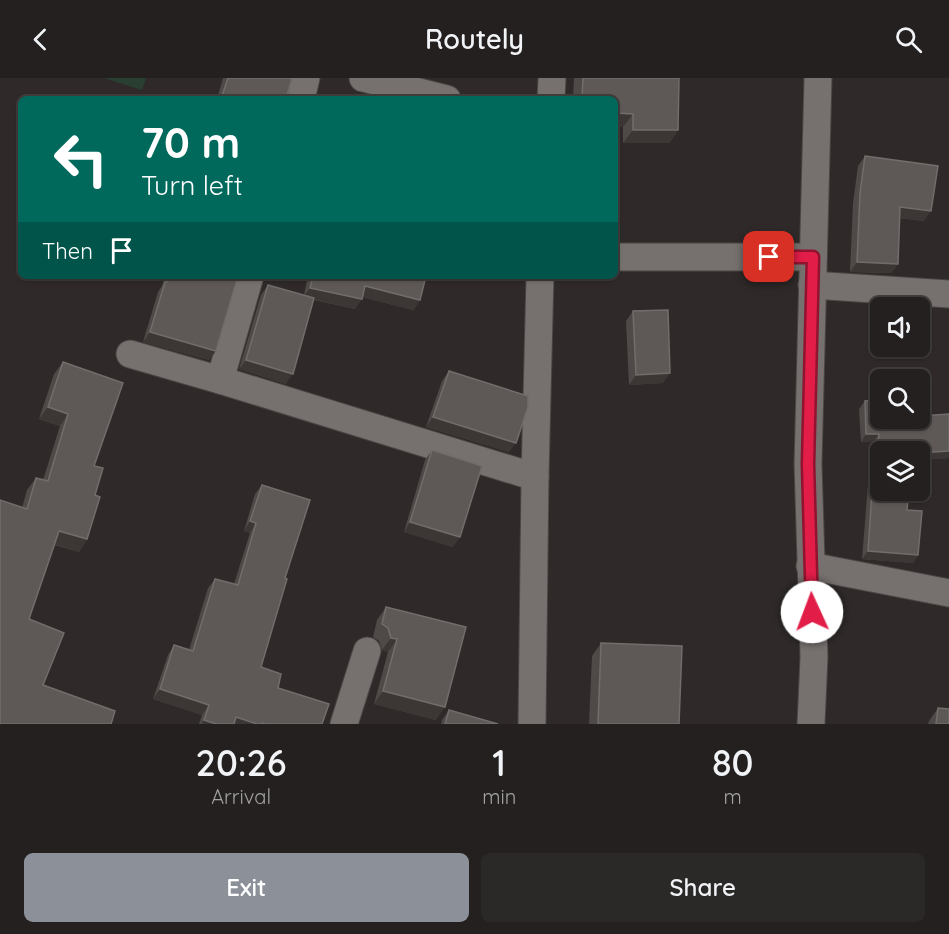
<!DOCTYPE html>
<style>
body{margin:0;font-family:Quicksand,sans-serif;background:#2b2828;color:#f1f3f6;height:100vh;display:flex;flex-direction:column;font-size:22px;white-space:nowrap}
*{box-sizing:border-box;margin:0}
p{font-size:20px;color:#a3a3a4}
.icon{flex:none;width:33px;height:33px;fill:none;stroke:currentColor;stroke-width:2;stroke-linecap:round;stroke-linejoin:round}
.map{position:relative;height:646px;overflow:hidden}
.details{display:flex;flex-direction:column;background:#23201f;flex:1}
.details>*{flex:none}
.banner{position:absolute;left:18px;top:18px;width:600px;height:183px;border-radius:9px;box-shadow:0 2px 4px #0004,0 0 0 2px #403e3d;background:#00695c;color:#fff;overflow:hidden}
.controls{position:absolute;left:870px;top:219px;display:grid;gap:12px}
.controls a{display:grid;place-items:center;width:60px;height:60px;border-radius:9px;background:#23201f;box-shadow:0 2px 4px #0004,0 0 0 2px #403e3d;font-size:30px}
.pin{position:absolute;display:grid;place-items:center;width:51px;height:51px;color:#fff;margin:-26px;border-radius:12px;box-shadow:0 3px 9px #0006}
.me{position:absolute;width:66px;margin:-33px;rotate:358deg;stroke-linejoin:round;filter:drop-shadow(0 0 4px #0008)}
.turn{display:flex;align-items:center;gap:21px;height:126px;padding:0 24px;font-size:27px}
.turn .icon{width:78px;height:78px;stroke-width:2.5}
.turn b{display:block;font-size:42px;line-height:51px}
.then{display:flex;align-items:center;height:57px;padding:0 24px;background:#0003;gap:12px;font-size:22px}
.eta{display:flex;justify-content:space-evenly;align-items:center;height:102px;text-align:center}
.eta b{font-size:36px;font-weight:600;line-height:42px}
.button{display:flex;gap:12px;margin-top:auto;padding:12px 24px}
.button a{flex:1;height:69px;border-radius:9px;background:#8c9099;color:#fff;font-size:24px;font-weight:600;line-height:69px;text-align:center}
.button a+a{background:#2b2828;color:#f1f3f6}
header{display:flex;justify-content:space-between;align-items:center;height:78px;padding:0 24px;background:#23201f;font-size:27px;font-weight:600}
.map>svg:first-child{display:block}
.green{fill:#293f32}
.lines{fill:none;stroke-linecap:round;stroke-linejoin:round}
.street-casing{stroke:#4a4644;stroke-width:29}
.street{stroke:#76706e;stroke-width:27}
.wall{fill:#4f4a48}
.shaded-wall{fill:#3c3735}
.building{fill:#5e5957;stroke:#716d6b;stroke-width:1.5}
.route-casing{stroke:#92132f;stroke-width:15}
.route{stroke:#e11d48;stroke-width:10}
</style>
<header><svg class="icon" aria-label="back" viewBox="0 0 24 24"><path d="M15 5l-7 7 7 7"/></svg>Routely<svg class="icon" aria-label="search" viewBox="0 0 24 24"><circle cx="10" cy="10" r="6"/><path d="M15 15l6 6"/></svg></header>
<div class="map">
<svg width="949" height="646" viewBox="0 0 949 646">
<rect width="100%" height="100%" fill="#2f2a29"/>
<path class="green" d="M104,0H146L142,12Z"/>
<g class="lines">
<g class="street-casing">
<g id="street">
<path d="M363,0L447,21"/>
<path d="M301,21L306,0"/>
<path d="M551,21L552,0"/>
<path d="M615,179H813"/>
<path d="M812,207L949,216"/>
<path d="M130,276L220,302L535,399"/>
<path d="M220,302L250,198"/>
<path d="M810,488L949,515"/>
<path d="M344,646L367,573"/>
<path d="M532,646L535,399L540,198"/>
<path d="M811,646L814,579L808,386L818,0"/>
</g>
</g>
<use href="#street" class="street"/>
</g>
<g class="wall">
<path d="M223,0H292L286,21H217Z"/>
<path d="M574,0H679L678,52L669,65H623V49H615V21H573Z"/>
<path d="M865,78L924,143L899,140L898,186L891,195L850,194L853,125L858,88Z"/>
<path d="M165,198H238L209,282L143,264L158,214L162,208Z"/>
<path d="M308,198H426L420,222L413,232L362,219L355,231L314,222L286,306L239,291L261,217L268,207L304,217Z"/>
<path d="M633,233L663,305L629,307L626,243Z"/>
<path d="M63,284L94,388L95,417L87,461L79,474L55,467L29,541L0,646L22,430L27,412L36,400L43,402L60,348L39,341L54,296Z"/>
<path d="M449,293L509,374L426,349L442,303Z"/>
<path d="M865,323L921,338L949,336V380L920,382L880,374L907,432L918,477L913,485L862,481L868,407L874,363L861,364L859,331Z"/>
<path d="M432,372L453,469L404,454L425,382Z"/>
<path d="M262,407L285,500L261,589L278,610L322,646H199L202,637L153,621L168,577L174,567L189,572L208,510L215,501L234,506L250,455L244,453L255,416Z"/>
<path d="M386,529L436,642L374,626L388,574L382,572L379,563L373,559L377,542Z"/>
<path d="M601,565L679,646H589L592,578Z"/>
<path d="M938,630L949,646H928L929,643Z"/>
<path d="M449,632L498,646H441L442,642Z"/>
</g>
<g class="shaded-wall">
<path d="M222,18L234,21H220Z"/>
<path d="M615,35L633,36L623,49H615Z"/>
<path d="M633,52H678L669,65H623Z"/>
<path d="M900,129L931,133L924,143L893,139Z"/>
<path d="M857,184L898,186L891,195L850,194Z"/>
<path d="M365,208L420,222L413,232L358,218Z"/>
<path d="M310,210L362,221L355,231L303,219Z"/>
<path d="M150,254L216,273L209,282L143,264Z"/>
<path d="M246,282L293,296L286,306L239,291Z"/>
<path d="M670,295L663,305L629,307L636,297Z"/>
<path d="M48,329L68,336L60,348L39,341Z"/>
<path d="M433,339L516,365L509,374L426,349Z"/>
<path d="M866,356H879L874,363L861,364Z"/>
<path d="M949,373V380L920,382V375Z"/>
<path d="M250,443L256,445L250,455L244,453Z"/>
<path d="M410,444L460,459L453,469L404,454Z"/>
<path d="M59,453L87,461L79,474L51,465Z"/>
<path d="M868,473L918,477L913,485L862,481Z"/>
<path d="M391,560L397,561L388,574L382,572Z"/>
<path d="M160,611L209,627L202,637L153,621Z"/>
<path d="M383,613L445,629L436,642L374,626Z"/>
<path d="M236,639L257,646H232Z"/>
<path d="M204,642L216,646H202Z"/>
</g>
<g class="building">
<path d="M228,0H292L286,21H234L222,18Z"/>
<path d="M583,0H679L678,52H633V36L615,35V21H582Z"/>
<path d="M865,78L938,88L931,133L900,129L898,186L857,184L860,115Z"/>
<path d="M169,198H238L216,273L150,254L165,204H167Z"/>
<path d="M313,198H426L420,222L365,208L362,221L310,210Z"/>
<path d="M268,207L314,220L293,296L246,282Z"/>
<path d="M668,232L670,295L636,297L633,233Z"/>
<path d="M63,284L123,305L94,388L103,390L95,417L100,419L87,461L59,453L29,541L64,555L43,607L115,633L111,646H0V422L27,431L36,400L48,403L68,336L48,329Z"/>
<path d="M449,293L528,318V329L516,365L433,339Z"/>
<path d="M920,321L921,338L949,336V373L920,375V374H880V412H909L907,432L922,433L918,477L868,473L873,399L879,356H866L865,323L880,322V340H920Z"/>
<path d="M432,372L482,388L460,459L410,444Z"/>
<path d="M262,407L310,422L285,500L287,501L261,589L281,596L278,610L329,626L322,646H266L263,645V646H257L236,639L234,646H216L204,642L209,627L160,611L174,567L193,573L215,501L238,507L256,445L250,443Z"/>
<path d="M386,529L466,549L445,629L383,613L397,561L391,560L388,550L382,546Z"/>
<path d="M601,565L682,568L679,646H598Z"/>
<path d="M938,630L949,631V646H936Z"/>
<path d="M449,632L498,646H445Z"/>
</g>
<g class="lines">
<g class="route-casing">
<path id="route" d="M769,179H813L808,386L812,534"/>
</g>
<use href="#route" class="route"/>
</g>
</svg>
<div class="controls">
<a><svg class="icon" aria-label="sound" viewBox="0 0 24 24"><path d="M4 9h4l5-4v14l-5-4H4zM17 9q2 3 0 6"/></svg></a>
<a><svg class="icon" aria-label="search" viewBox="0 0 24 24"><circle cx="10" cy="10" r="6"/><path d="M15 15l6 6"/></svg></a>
<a><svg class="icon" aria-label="layers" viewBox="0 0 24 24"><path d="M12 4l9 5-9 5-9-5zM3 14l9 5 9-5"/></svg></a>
</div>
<div class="pin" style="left:769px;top:179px;background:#d93025"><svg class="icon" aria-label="arrive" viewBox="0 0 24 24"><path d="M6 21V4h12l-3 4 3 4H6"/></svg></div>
<svg class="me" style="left:812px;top:534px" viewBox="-20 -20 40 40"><circle r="19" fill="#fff"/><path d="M0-13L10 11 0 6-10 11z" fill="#e11d48"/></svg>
<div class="banner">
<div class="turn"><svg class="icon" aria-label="left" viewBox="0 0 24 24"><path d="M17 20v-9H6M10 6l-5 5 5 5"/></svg><div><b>70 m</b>Turn left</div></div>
<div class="then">Then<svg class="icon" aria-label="arrive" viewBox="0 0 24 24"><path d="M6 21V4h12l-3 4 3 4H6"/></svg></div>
</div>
</div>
<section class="details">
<div class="eta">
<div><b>20:26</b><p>Arrival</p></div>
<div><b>1</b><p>min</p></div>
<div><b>80</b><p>m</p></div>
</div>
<div class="button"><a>Exit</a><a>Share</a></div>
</section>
